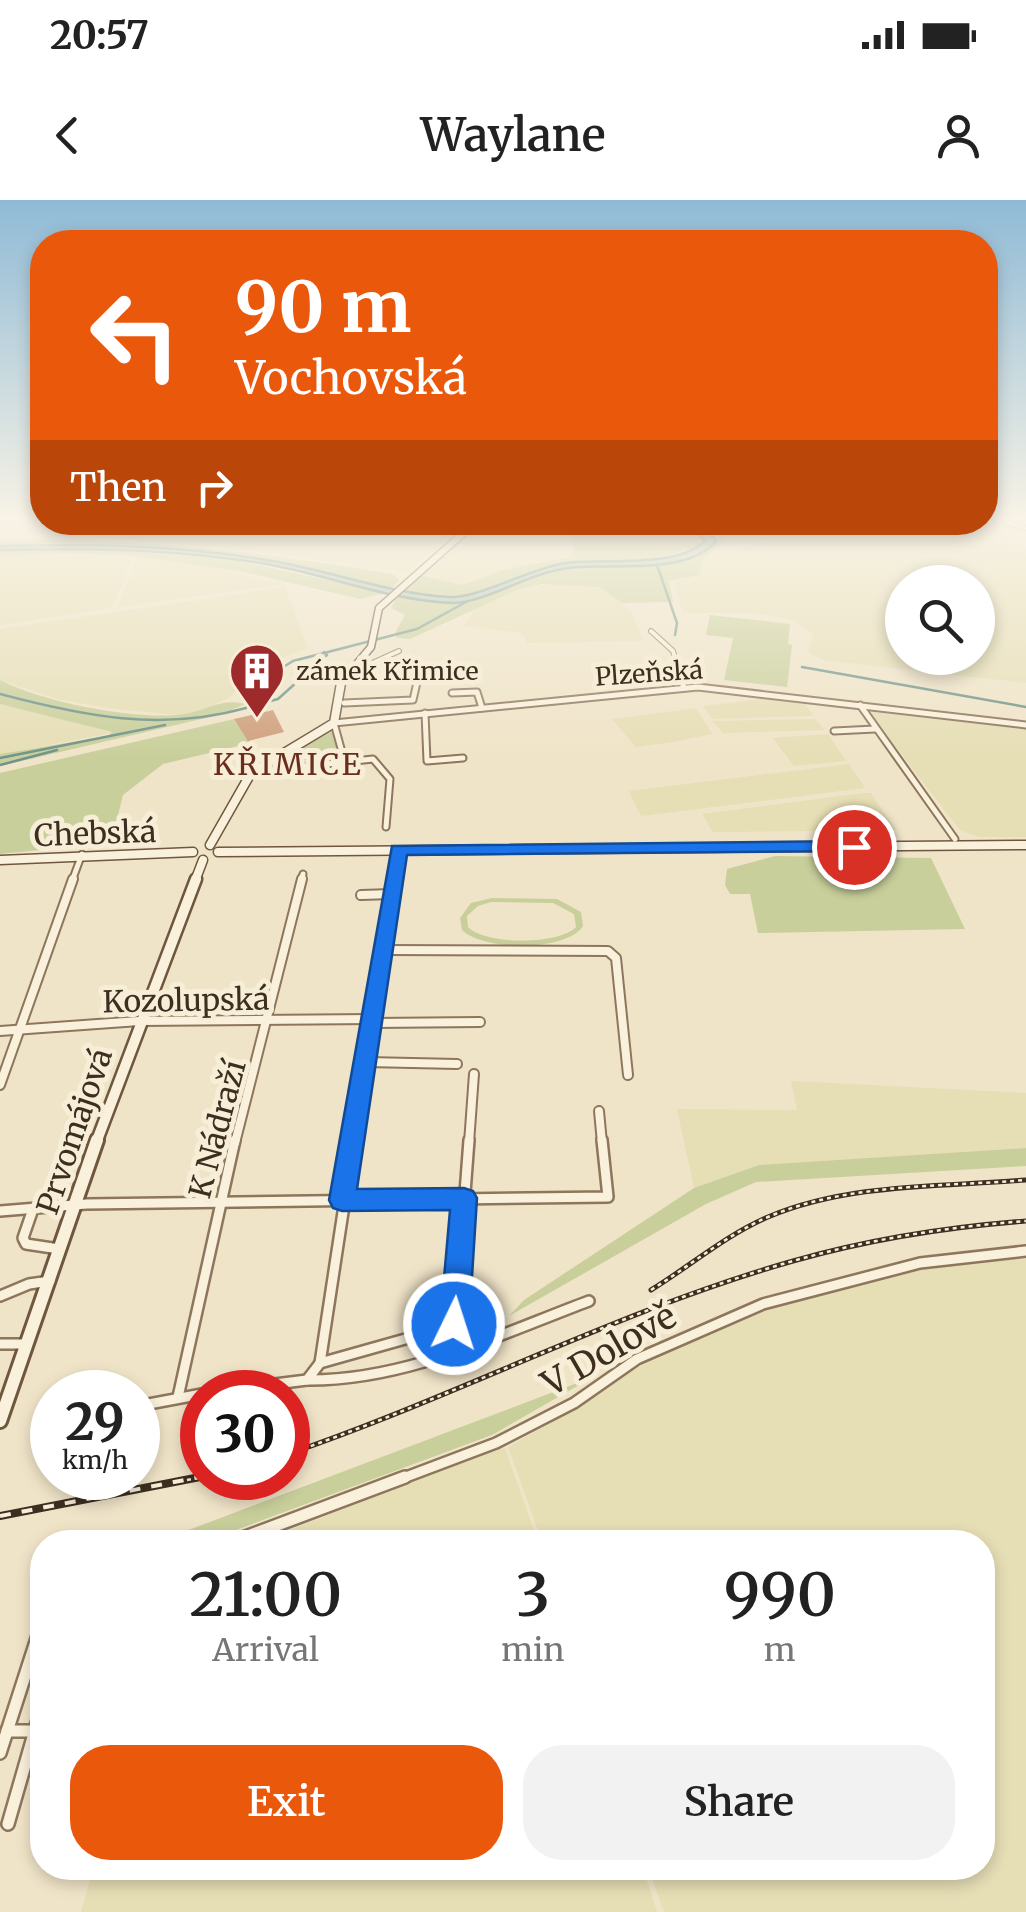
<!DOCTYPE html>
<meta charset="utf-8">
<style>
body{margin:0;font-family:Merriweather,serif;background:#f2f2f2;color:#222;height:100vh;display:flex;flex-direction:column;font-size:38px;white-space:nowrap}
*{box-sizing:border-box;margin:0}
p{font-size:32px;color:#767676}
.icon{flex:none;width:55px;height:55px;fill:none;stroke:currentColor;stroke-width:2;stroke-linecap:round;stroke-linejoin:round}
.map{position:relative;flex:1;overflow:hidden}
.side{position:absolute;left:30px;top:1330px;width:965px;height:350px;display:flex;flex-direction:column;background:#fff;border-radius:40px;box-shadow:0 5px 15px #0003}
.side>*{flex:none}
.hud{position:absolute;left:30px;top:30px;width:968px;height:305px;border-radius:40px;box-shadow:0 5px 15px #0003;background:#ea580c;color:#fff;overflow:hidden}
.tools{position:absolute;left:885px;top:365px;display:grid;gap:20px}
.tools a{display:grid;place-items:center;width:110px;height:110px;border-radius:50%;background:#fff;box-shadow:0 5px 15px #0003;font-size:50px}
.speed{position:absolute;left:30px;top:1170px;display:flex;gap:20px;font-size:50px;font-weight:700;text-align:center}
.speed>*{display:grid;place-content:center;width:130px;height:130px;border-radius:50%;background:#fff;box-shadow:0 5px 15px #0003;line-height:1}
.speed small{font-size:25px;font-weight:400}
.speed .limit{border:15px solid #d22;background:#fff;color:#111}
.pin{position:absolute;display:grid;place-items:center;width:85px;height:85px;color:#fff;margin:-42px;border:5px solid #fff;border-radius:50%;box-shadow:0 2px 10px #0007}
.me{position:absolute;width:110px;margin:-55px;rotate:4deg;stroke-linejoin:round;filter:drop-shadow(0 0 8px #0008)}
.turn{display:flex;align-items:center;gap:35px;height:210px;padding:0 40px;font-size:45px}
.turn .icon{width:130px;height:130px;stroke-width:2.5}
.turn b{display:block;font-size:70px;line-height:85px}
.then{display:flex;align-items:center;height:95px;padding:0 40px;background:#0003;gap:20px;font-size:38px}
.eta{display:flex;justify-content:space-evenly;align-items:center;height:170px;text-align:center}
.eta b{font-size:60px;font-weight:600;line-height:70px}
.button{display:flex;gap:20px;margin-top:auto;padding:20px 40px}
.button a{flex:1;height:115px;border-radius:40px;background:#ea580c;color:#fff;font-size:40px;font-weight:600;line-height:115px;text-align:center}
.button a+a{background:#f2f2f2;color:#222}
.status{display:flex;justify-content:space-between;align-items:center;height:70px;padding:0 50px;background:#fff;direction:ltr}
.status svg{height:28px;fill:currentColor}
header{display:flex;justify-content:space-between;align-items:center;height:130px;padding:0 40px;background:#fff;font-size:45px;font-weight:600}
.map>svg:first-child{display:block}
.farmland{fill:#e6deb5;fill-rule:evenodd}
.green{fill:#c9cf9b;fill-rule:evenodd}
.water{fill:#a9c4bc;stroke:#6f938a;stroke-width:2.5}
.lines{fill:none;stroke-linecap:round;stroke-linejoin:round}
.stream{stroke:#6f938a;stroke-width:2.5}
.building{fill:#cf9f7d}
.street-far4-casing{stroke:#8d765c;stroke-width:6}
.street-far3-casing{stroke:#8d765c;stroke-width:9}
.street-far2-casing{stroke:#8d765c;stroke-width:12}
.street-far1-casing{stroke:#8d765c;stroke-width:14}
.street-casing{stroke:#8d765c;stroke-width:16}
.secondary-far3-casing{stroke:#6f573f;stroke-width:9}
.secondary-far2-casing{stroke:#6f573f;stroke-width:11}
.secondary-far1-casing{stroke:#6f573f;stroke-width:15}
.secondary-casing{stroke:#6f573f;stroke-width:18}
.street-far4{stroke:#faf1dc;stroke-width:4}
.street-far3{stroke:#faf1dc;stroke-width:5}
.street-far2{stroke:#faf1dc;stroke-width:8}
.street-far1{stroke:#faf1dc;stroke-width:9}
.street{stroke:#faf1dc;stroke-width:11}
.secondary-far3{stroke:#faf1dc;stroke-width:6}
.secondary-far2{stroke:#faf1dc;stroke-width:8}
.secondary-far1{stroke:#faf1dc;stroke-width:10}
.secondary{stroke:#faf1dc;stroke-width:12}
.rail-far1-casing{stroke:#3d2e20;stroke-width:5}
.rail-casing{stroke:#3d2e20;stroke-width:8}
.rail-far1{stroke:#f7eed8;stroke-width:2.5;stroke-dasharray:4;stroke-linecap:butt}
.rail{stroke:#f7eed8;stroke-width:4;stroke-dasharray:11;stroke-linecap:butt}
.route{fill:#1a73e8;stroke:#114b97;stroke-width:2.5}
.labels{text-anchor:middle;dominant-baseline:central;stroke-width:10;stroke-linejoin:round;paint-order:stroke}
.far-poi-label{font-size:25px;fill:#3d2e20;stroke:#f7eed8;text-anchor:start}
.far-street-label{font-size:25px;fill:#3d2e20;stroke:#f7eed8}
.far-quarter-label{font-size:30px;letter-spacing:2.5px;fill:#6b2e1e;stroke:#f7eed8}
.street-label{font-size:30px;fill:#3d2e20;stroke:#f7eed8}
.near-street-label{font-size:35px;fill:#3d2e20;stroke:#f7eed8}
</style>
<div class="status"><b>20:57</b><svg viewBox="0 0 49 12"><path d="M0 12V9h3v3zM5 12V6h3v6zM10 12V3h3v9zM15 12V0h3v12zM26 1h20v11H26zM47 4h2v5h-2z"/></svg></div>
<header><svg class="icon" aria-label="back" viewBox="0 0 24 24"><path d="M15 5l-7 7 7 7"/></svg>Waylane<svg class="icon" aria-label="person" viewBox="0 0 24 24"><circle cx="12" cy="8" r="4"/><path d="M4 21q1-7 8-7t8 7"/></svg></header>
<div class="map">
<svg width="1026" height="1712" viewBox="0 0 1026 1712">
<rect width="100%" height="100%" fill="#f0e4c8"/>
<g class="farmland">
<path d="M0,318H42V322L468,323L407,372L221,347L101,340H0Z"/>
<path d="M481,323H568L574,355L503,370L463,385L422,376Z"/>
<path d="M682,323L727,324L974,323L797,335L719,348L722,337Z"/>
<path d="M996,324L1018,351H1026V483L822,460L808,452L813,434L790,419L754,413H683L674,382L699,375L701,360L708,355L781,339ZM902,382H978V458H902Z"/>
<path d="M71,353L134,356L112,408L0,425V356Z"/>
<path d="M138,357L208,365L284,384L117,407Z"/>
<path d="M554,383L586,384L607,391L632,412L643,441L527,443L522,433L464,426L476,409L517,390Z"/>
<path d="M285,387L308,448L264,465L227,499L206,508L180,515L113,509L57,499L0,480V429Z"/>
<path d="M761,499L805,504L814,516L712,519L703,506Z"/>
<path d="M0,504L37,511L112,533L0,554Z"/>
<path d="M696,508L712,534L673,542L636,547L612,519Z"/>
<path d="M874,512L1026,529V637H979L960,630L873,518L871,513Z"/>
<path d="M815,519L825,530L723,533L712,521Z"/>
<path d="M828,534L846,561L794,566L773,538Z"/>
<path d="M849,564L865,588L641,616L629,591Z"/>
<path d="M863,593H871L896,630L713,632L702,614Z"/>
<path d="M791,881L1026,893V948L759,965L694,988L677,909L797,910Z"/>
<path d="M1026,1058V1712H664L648,1668H982V1342H542L508,1247L569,1213L635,1169L742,1118L833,1090L914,1070Z"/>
<path d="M505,1248L538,1342H258L491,1252Z"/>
<path d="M93,1668H643L657,1712H81Z"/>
</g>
<g class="green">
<path d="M568,323L584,333L597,334C626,331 685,315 706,341L698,347L655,359L540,368L465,397L403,391L422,376L463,385L503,370L570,357L574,350Z"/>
<path d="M582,323C613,323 708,313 723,342L702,360L700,375L669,381L673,402L622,403L599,387L542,384L517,390L410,439L397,438L395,433L405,415L391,408L398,395L470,402L546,371L595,366L647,367L692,356L713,346L704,330C675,321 594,335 582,323Z"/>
<path d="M0,340C133,337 261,352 392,374L399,380L391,389L225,353L169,347L0,346Z"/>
<path d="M69,348L220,357L386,393L360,399L239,371L134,356L71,353L0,356V350Z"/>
<path d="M710,415L790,424L788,444L792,445L787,487L724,480L733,438L706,435Z"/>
<path d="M0,480C43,502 129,519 177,515C203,513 220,497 245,504L223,514L0,566V554L108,536L112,532L0,504Z"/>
<path d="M234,519L251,543L163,564L123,595L111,643L0,654V573Z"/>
<path d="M333,529L338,558L313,565H269Z"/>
<path d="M775,656L931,658L965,729L758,733L750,694H730L725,685L727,669Z"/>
<path d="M492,698L557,699L581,712L583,726C567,752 482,751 462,730L460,718L471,703ZM491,702L553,703L574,714L576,727C559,745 485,745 468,727L467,716L478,706Z"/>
<path d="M1026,948V966L756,982L706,1004L509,1116L524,1100L694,988L759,965Z"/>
<path d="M593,1177L492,1235L209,1340L157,1342Z"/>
</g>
<path class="water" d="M573,323C585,323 583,329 594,330C625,334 695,307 716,341C688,376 609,363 569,368C530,372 485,403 453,403C390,401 329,375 266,364C178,349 90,348 0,350V346C92,344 182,345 272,361C332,371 390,394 450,397C477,399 530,368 566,363C604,358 676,369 705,341C686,315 626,331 597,334L584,333Z"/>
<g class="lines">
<g class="stream">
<path d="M657,365L677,423L675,435"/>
<path d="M802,467L1026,507"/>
<path d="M0,494C83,516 161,532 246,508L264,479L293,461L417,429L466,402"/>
<path d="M247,507L278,499L327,455L324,452"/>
<path d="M0,558L165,525"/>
<path d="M0,565L57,550"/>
</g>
</g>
<path class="building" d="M273,510L284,532L248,541L234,519Z"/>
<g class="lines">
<g class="street-far4-casing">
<g id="street-far4">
<path d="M991,318L1026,328"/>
<path d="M651,431L673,451L681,478"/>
<path d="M359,469L399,451"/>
<path d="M326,478L341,467L354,466"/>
</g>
</g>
<g class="street-far3-casing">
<g id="street-far3">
<path d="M680,475L684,488"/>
<path d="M326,478L330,475"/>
<path d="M452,493L477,492L482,508"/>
<path d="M344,503L413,500L418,478"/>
<path d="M860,505L955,639"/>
<path d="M425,513L427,561L463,558"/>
<path d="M834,531L875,529"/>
<path d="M345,563L334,523L698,487L1026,525"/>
<path d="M253,572L373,559L390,579L386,627"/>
<path d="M72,681L82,654"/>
<path d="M301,681L303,674"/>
<path d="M394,681L399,650"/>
</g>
</g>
<g class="street-far2-casing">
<g id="street-far2">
<path d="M361,695L392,694"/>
<path d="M384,750L608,751L616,758L628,875"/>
<path d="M373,823L480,822"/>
<path d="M0,831L139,821L373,819"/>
<path d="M367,862L457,864"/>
<path d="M0,885L73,679"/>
<path d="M599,911L602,943"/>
<path d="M235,943L302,679"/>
<path d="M354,943L395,679"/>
<path d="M469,943L474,874"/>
</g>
</g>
<g class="street-far1-casing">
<g id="street-far1">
<path d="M469,940L455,1125L320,1163L307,1180C405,1181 498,1135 589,1101"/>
<path d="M33,1009L23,1038L26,1044L59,1049"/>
<path d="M0,1011L86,1004L608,997L602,940"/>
<path d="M0,1096L29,1084L50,1081"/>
<path d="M0,1144H27"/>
<path d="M320,1163L354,940"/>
<path d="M211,1192L307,1180"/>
<path d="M178,1197L235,940"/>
<path d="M138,1206L202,1194"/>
<path d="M398,1280L496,1243L574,1203L637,1159L763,1104L920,1063L1026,1051"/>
</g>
</g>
<g class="street-casing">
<g id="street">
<path d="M232,1342L405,1277"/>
<path d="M7,1531H35"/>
<path d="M0,1553L42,1423"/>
<path d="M8,1624L42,1506"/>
</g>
</g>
<g class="secondary-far3-casing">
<path id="secondary-far3" d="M345,478L371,447L379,408L476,322"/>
</g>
<g class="secondary-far2-casing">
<g id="secondary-far2">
<path d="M210,645L251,573L334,523L341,483L347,475"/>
<path d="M218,652L1026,645"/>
<path d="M0,660L193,652"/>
<path d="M195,681L203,660"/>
</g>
</g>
<g class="secondary-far1-casing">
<path id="secondary-far1" d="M96,943L196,679"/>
</g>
<g class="secondary-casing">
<path id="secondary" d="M0,1221L97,940"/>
</g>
<use href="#street-far4" class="street-far4"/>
<use href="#street-far3" class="street-far3"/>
<use href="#street-far2" class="street-far2"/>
<use href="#street-far1" class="street-far1"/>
<use href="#street" class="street"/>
<use href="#secondary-far3" class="secondary-far3"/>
<use href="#secondary-far2" class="secondary-far2"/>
<use href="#secondary-far1" class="secondary-far1"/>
<use href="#secondary" class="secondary"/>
<g class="rail-far1-casing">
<g id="rail-far1">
<path d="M651,1090C690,1066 726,1035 768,1017C848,983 941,987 1026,980"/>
<path d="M288,1254C458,1196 620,1110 793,1061C870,1039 947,1027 1026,1021"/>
<path d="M187,1280L202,1277"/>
</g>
</g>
<g class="rail-casing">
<path id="rail" d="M0,1316L200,1277"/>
</g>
<use href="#rail-far1" class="rail-far1"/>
<use href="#rail" class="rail"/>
</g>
<linearGradient id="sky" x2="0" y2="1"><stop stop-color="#8fbad6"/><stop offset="0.57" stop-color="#f8f3e6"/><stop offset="1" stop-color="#f8f3e6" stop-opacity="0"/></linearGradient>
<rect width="1026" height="558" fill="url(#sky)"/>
<path class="route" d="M854,641L860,643V651L407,655L357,989L464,988L473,991L477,998L469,1124L465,1134L454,1138L444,1134L440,1124L450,1010L342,1011L333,1008L329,1000L392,646Z"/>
<defs>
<g id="building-pin" transform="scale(2.875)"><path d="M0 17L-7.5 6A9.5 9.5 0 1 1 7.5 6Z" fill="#9e2a2b" stroke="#f7eed8"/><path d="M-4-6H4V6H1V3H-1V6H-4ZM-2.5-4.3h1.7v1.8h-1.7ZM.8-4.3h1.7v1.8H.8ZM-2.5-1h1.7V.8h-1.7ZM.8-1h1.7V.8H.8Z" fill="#fff"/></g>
</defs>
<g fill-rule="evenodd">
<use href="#building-pin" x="257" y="471"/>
</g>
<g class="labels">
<g class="far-poi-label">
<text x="296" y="471">zámek Křimice</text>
</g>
<g class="far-street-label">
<text transform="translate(649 473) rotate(-4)">Plzeňská</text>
</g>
<g class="far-quarter-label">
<text x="288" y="564">KŘIMICE</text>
</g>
<g class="street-label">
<text transform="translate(95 633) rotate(-2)">Chebská</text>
<text transform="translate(186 800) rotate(-1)">Kozolupská</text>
<text transform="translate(217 929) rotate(-75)">K Nádraží</text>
<text transform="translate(74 931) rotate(-71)">Prvomájová</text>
</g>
<g class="near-street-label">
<text transform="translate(609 1150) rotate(-30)">V Dolově</text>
</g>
</g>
</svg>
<div class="tools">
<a><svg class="icon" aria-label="search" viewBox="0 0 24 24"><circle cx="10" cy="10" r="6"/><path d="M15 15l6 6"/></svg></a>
</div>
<div class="speed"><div>29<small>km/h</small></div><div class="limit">30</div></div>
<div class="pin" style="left:854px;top:647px;background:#d93025"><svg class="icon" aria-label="arrive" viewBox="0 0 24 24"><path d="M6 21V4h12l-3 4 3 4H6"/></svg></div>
<svg class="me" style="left:454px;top:1124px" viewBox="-20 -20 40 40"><circle r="17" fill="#1a73e8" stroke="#fff" stroke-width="3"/><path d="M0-11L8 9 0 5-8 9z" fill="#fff"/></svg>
<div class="hud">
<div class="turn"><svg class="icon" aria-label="left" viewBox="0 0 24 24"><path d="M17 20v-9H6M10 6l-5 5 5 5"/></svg><div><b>90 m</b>Vochovská</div></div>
<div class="then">Then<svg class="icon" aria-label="right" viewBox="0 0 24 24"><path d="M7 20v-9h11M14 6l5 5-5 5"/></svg></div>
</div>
<section class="side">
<div class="eta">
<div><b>21:00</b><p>Arrival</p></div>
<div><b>3</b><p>min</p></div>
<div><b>990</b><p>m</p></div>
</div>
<div class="button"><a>Exit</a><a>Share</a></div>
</section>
</div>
